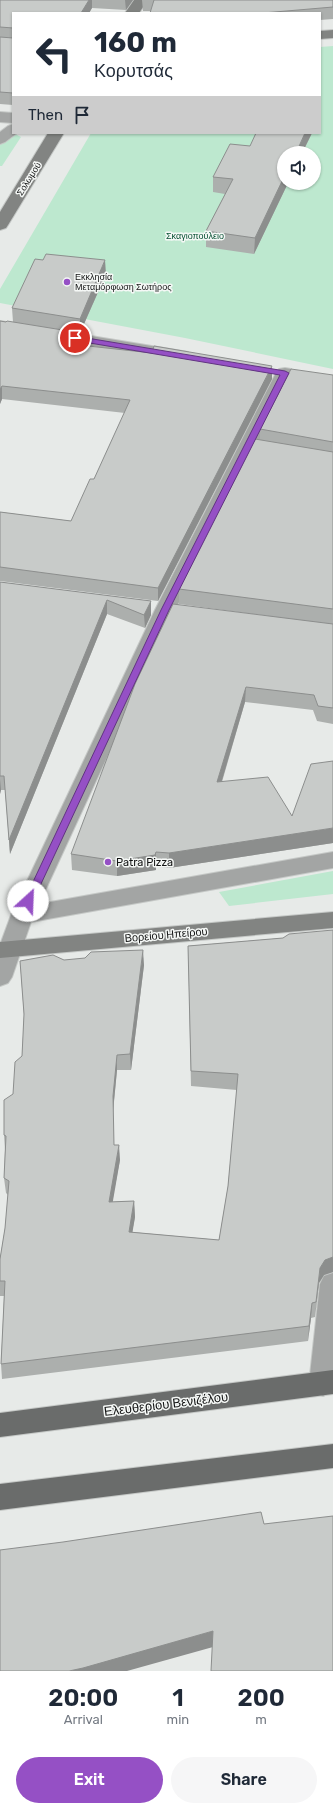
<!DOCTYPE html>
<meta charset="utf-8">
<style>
body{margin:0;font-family:Rubik,sans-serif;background:#f6f6f7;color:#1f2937;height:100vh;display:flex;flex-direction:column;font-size:15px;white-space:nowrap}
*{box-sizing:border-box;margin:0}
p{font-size:13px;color:#747a83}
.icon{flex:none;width:22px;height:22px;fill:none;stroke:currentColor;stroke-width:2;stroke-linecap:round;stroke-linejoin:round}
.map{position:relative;height:1671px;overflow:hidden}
.side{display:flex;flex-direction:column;background:#fff;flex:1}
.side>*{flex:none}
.banner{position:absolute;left:12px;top:12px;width:309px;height:122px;border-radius:0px;box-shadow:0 1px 3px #0004;background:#fff;color:#1f2937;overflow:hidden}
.controls{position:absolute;left:277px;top:146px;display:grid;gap:8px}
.controls a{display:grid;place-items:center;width:44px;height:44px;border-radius:50%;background:#fff;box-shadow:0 1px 3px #0004;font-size:20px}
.pin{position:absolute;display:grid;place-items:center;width:34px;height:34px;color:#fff;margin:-17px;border:2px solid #fff;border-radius:50%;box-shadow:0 1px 4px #0007}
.me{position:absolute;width:44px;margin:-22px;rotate:25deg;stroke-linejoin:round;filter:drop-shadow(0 0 3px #0008)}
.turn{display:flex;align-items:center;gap:14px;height:84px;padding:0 16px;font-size:18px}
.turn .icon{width:52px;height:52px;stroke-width:2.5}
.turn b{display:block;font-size:28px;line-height:34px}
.then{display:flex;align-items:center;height:38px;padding:0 16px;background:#0003;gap:8px;font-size:15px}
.eta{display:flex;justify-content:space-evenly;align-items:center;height:68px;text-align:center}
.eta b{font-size:24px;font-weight:600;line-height:28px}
.cta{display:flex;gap:8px;margin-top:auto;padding:8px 16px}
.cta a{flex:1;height:46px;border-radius:24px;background:#9550c5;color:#fff;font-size:16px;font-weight:600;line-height:46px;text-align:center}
.cta a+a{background:#f6f6f7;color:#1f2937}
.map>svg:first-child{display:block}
.green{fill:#bde8cf;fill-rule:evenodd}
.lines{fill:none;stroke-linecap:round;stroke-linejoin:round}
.street-casing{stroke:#c5c8c6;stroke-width:2}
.secondary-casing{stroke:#c5c8c6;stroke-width:2}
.primary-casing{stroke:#c5c8c6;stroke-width:2}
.street{fill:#a3a5a4;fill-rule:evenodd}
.secondary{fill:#828482;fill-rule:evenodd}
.primary{fill:#6a6c6b;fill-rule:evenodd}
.wall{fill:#acafad}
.shaded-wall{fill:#8c8e8d}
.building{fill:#c8cbc9;stroke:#8c8e8d}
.route{fill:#9550c5;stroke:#613480}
.poi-dot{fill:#9550c5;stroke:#f5f8f6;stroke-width:1.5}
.labels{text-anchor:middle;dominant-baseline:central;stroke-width:3;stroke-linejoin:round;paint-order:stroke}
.far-street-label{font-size:9px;fill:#131414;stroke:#f5f8f6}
.far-park-label{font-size:9px;fill:#054f31;stroke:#f5f8f6}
.far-poi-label{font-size:9px;fill:#131414;stroke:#f5f8f6;text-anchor:start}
.poi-label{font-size:11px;fill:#131414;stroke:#f5f8f6;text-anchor:start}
.street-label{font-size:11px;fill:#131414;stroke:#f5f8f6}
.near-street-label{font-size:13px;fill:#131414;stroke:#f5f8f6}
</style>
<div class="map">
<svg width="333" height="1671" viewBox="0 0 333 1671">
<rect width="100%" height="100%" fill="#e7eae8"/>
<g class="green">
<path d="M333,46V369L185,338L0,303V289L91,133H320V47ZM284,153H314V183H284Z"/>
<path d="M15,134L21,137L2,166H0V145Z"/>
<path d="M333,871V894L229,906L219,892Z"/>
</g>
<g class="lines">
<g class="street-casing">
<g id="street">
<path d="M0,112L13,113V123L0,122Z"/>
<path d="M13,124V133H17L5,142L0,144V132L8,126Z"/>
<path d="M0,321L182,351L188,352L191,356L188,360L182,361L0,331Z"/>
<path d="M285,368L291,369L294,373L175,610L39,904L333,852V868L31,922L12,977L8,983L0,986V945L11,915L155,610L276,373L279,369Z"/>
<path d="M333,1273V1391L323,1396L313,1392L309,1384L320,1284L324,1276Z"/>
</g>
</g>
<g class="secondary-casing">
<g id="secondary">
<path d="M134,0H148L139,13H125Z"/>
<path d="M333,30V38L320,39V31Z"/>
<path d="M48,133H64L8,225L6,228L0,230V212Z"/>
<path d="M333,912V928L0,958V942Z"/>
</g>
</g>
<g class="primary-casing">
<g id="primary">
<path d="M333,1370V1394L0,1437V1413Z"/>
<path d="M333,1444V1468L0,1510V1484Z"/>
</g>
</g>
<use href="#street" class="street"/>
<use href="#secondary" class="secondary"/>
<use href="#primary" class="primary"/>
</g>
<g class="wall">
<path d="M0,0H133L126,10L92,8L89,13H13V105L0,104Z"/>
<path d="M142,0H333V19L320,20V13H150L151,11H143Z"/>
<path d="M312,133L254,254L206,247V231L225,194L213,192V177L250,146Z"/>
<path d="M106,274L80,333L75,332V345L272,379L158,601L0,581V512L71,521L94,479L125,413L2,399L0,404V321L6,322H13L12,308Z"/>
<path d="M333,375V724L317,721L313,710L245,702L222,782L292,816L333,843L169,868L156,867V870L117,876L72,870L71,854L268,616L179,604V589L260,440V429Z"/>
<path d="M0,582L151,601V615L145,628L107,614L10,854L5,790H1L0,794Z"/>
<path d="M333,930V1272L324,1275L319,1283L315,1317L311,1318L308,1341L2,1379L1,1364L4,1296H0V1259L5,1228L8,1195L6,1193L4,1178L5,1150L4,1135L22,1056L24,1016L20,961L64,960L144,965L131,1070H117L113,1110L114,1145L120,1160L112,1202L134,1201L135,1217L132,1232L219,1240L228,1186L237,1090L191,1086L188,946L283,938Z"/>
</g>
<g class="shaded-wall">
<path d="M89,0H92V8L89,13H81Z"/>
<path d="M125,0H133L126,10Z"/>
<path d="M305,133H312L302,153H296Z"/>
<path d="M284,177V183H288L254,254L255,238Z"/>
<path d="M105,260L106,274L80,333V319Z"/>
<path d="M75,332V345L70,344Z"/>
<path d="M272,366V379L158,601V588Z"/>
<path d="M2,386V399L0,404V389Z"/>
<path d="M107,600V614L10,854L9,840Z"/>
<path d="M151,601V615L145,628L144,615Z"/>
<path d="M246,687L245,702L217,797V782Z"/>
<path d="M0,779L1,790L0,794Z"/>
<path d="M333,828V843L169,868V853Z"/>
<path d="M156,852V870L117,876V861Z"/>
<path d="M143,950L144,965L131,1070L130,1054Z"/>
<path d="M117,1055V1070L113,1112V1096Z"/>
<path d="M119,1145L120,1160L110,1218L109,1202Z"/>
<path d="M134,1201L135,1217L130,1247L129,1232Z"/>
<path d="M333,1257V1272L324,1275L319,1283L315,1317L320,1268L325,1260Z"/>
<path d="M312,1303L311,1318L308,1341L309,1326Z"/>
<path d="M213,1631V1647L127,1671H69Z"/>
</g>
<g class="building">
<path d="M0,0H89L81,13H13V28L0,27Z"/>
<path d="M154,0H333V7L263,13H150Z"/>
<path d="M0,37L13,38V93L0,92Z"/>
<path d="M256,133H305L296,153H284V177L255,238L206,231L233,179L213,177L230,144L250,146Z"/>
<path d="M46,254L105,260L80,319L12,308L35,259L43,260Z"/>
<path d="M0,321L6,322L7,321L75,332L70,344L152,353L154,346L272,366L158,588L0,567V512L71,521L90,479H94L130,400L2,386L0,389Z"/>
<path d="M291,369L333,375V442L260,429Z"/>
<path d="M255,439L333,452V609L179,589Z"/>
<path d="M0,582L151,601L144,615L107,600L9,840L4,776H0Z"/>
<path d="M173,604L333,624V708L318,706L314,695L246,687L217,782L268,777L292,816L311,764L333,761V828L169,853L156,852L155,855L117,861L71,854L135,684Z"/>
<path d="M333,930V1257L325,1260L320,1268L316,1302L312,1303L309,1326L1,1364L5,1281H0V1259L5,1228L9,1181L4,1178L6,1136L4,1135V1100L13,1094L15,1062L22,1056L24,1014L20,961L53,955L64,960L85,958L91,952L143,950L130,1054L117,1055L113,1096L114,1145H119L109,1202L134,1201L129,1232L219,1240L228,1186L238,1074L191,1071L188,946L283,938L289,934Z"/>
<path d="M261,1512L264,1524L333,1516V1671H211L213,1631L83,1668L69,1671H0V1550L63,1542Z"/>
</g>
<path class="route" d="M75,336L285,371L289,373L169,610L33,901L28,904L24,901L161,610L280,375L72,340L71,338Z"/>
<g class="poi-dot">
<circle cx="67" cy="282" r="4"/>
<circle cx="108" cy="862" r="4"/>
</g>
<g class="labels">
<g class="far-street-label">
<text transform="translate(29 179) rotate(-58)">Σολωμού</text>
</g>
<g class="far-park-label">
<text x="195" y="236">Σκαγιοπούλειο</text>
</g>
<g class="far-poi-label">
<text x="75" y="277">Εκκλησία<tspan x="75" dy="10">Μεταμόρφωση Σωτήρος</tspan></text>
</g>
<g class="poi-label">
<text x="116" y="862">Patra Pizza</text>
</g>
<g class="street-label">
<text transform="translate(166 935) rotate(-5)">Βορείου Ηπείρου</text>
</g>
<g class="near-street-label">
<text transform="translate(166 1404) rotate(-7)">Ελευθερίου Βενιζέλου</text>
</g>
</g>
</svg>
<div class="controls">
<a><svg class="icon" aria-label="sound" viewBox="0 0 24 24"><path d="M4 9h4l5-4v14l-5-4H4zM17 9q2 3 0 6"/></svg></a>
</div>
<div class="pin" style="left:75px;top:338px;background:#d93025"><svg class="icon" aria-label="arrive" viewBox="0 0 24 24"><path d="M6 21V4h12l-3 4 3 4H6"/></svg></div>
<svg class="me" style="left:28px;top:901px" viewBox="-20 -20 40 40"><circle r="19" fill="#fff"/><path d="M0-13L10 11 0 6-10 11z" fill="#9550c5"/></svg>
<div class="banner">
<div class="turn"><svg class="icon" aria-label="left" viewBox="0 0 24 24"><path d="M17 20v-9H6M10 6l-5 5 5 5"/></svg><div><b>160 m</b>Κορυτσάς</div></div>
<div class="then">Then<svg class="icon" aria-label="arrive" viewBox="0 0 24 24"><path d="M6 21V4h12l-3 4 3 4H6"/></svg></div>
</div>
</div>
<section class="side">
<div class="eta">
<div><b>20:00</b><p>Arrival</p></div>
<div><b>1</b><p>min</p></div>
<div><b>200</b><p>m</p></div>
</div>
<div class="cta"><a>Exit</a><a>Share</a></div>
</section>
